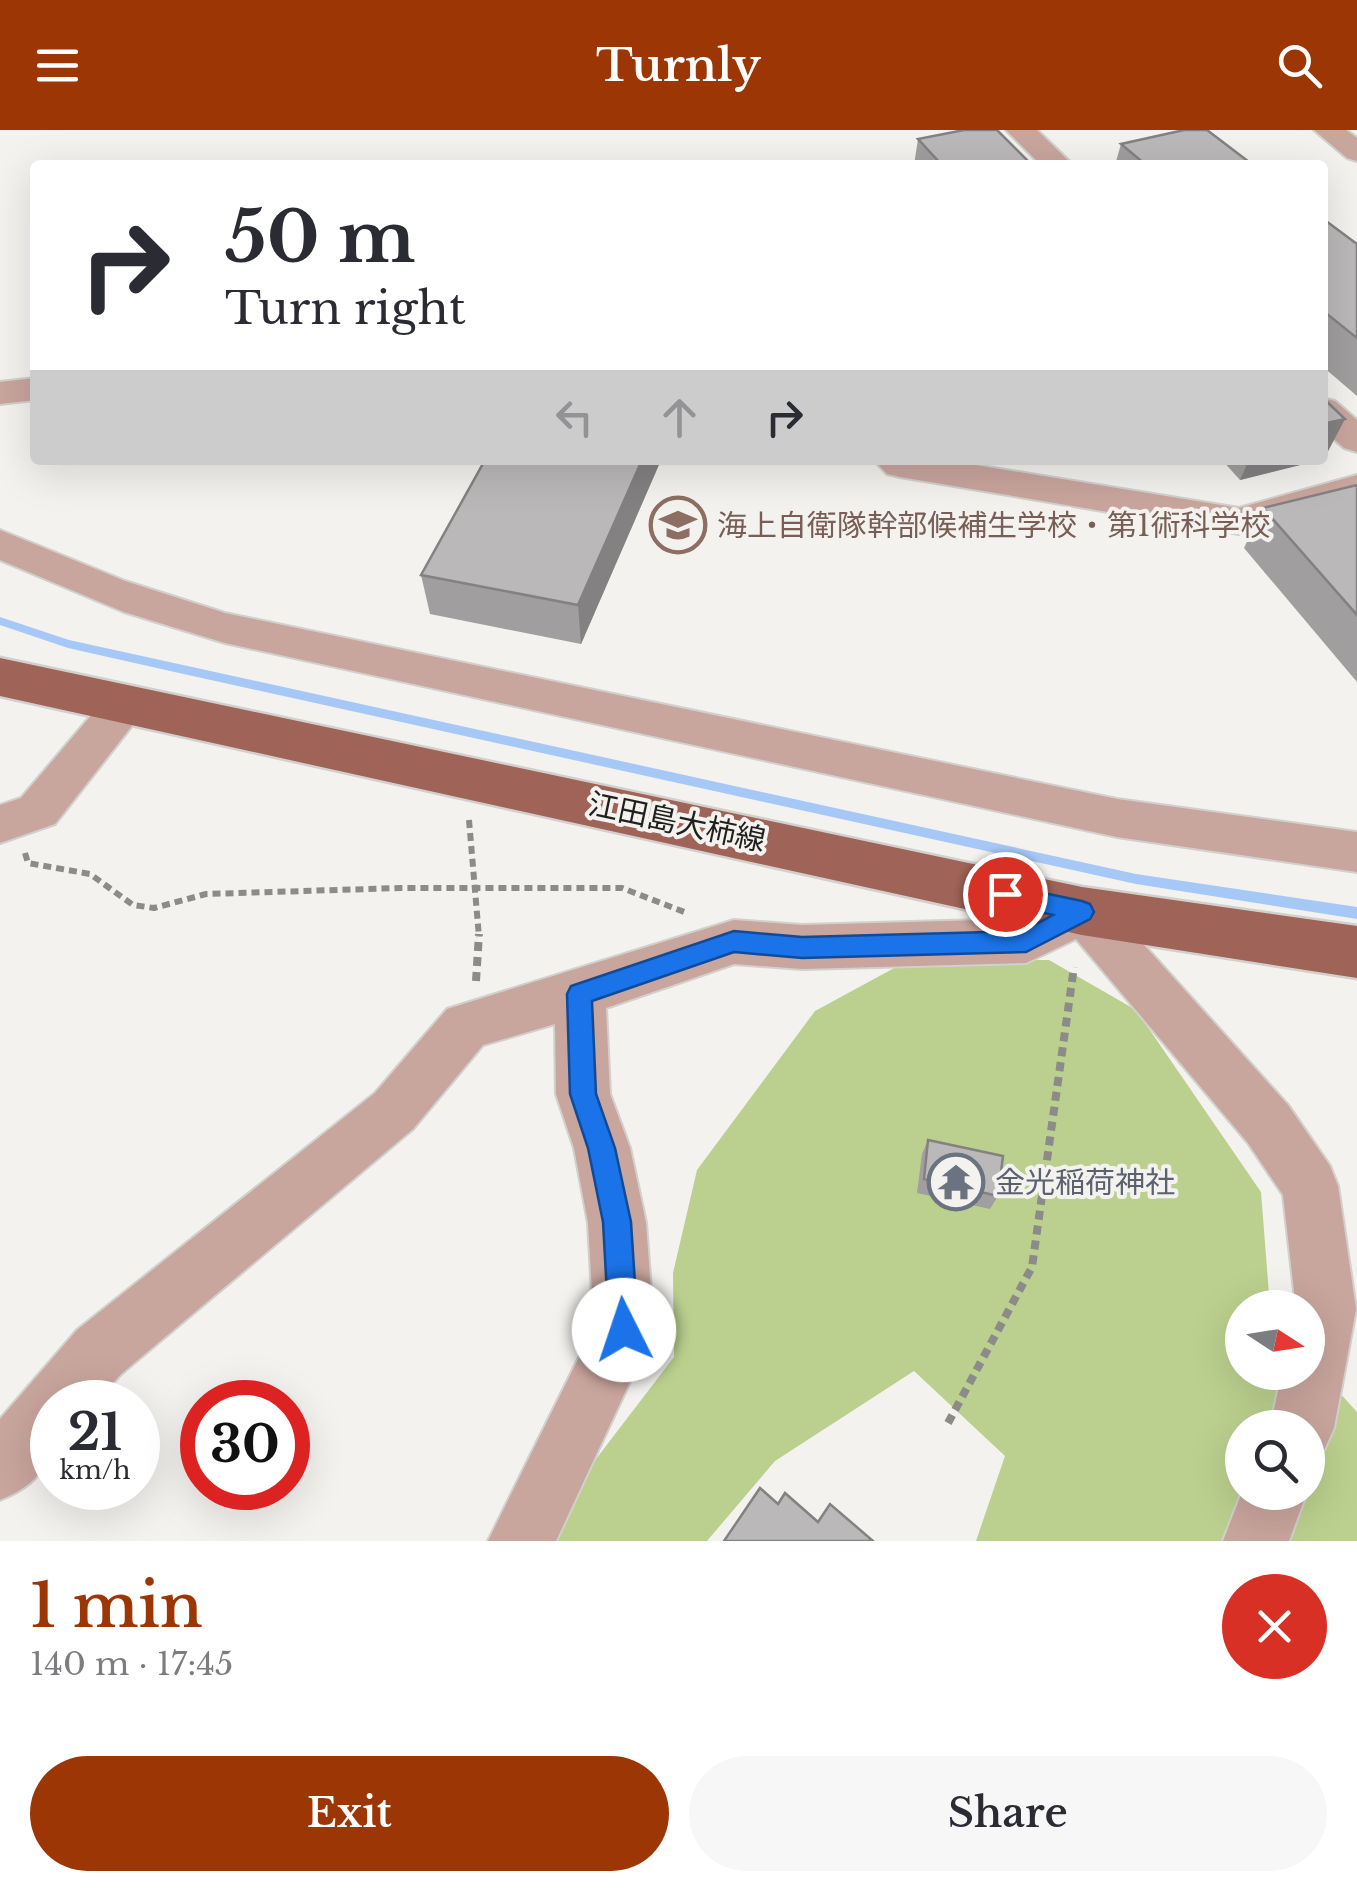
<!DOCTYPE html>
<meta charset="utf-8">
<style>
body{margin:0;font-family:"Libre Baskerville","Noto Sans JP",serif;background:#f7f7f7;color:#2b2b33;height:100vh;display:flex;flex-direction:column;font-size:38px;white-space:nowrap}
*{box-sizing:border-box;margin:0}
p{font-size:32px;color:#7c7c81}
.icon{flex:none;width:55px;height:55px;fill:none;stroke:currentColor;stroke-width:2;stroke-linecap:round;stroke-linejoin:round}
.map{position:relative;height:1411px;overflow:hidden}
.sheet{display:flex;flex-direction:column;background:#fff;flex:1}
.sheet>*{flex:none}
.guide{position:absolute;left:30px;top:30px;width:1298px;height:305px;border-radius:10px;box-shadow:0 10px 40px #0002;background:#fff;color:#2b2b33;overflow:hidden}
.needle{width:65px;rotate:102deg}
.tools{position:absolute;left:1225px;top:1160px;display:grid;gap:20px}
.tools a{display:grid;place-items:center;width:100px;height:100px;border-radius:50%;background:#fff;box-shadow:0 10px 40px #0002;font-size:50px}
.speed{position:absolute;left:30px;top:1250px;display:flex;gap:20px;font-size:50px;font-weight:700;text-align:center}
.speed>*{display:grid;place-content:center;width:130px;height:130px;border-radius:50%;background:#fff;box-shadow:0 10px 40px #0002;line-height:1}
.speed small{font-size:25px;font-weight:400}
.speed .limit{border:15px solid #d22;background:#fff;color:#111}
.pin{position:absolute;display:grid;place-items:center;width:85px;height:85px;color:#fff;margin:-42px;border:5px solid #fff;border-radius:50%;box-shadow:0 2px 10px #0007}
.me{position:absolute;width:110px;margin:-55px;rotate:356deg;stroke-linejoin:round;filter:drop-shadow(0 0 8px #0008)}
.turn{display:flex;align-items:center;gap:35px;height:210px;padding:0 30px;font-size:45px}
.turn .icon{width:130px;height:130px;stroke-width:2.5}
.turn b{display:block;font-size:70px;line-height:85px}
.lanes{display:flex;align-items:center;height:95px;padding:0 30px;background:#0003;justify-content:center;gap:50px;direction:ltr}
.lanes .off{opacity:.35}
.round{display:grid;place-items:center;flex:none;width:105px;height:105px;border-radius:52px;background:#f7f7f7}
.headline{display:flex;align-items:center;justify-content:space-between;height:170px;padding:0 30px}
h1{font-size:60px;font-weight:600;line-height:75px;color:#9c3705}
.cta{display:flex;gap:20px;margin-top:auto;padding:20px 30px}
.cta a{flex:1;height:115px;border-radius:60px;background:#9c3705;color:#fff;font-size:40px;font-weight:600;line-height:115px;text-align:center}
.cta a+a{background:#f7f7f7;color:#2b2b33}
header{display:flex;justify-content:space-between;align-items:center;height:130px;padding:0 30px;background:#9c3705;color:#fff;font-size:45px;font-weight:600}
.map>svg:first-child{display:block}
.green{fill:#bbd08e;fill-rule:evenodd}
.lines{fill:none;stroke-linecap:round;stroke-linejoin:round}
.stream{fill:#a6c8f7;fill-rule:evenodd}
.minor-casing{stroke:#d1d0cd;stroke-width:4}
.major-casing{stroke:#d1d0cd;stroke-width:5}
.path-far1{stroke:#8c8b89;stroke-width:6;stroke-dasharray:8 5;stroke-linecap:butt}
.path{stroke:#8c8b89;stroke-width:8;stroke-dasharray:9 6;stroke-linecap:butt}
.minor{fill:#c8a59d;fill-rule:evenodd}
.major{fill:#9f6357;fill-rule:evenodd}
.wall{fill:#a19e9f}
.shaded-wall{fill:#838182}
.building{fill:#bbb8b9;stroke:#838182;stroke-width:2.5}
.route{fill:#1a73e8;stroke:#114b97;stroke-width:2.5}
.labels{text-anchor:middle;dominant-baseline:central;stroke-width:8;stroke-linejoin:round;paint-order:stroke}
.education-label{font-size:30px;fill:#785e54;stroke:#f3f2ef;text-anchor:start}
.street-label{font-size:30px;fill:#1f1f1d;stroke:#f3f2ef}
.worship-label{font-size:30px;fill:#5b616d;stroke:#f3f2ef;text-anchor:start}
</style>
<header><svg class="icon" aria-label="menu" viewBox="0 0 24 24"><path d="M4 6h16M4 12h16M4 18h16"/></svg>Turnly<svg class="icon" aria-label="search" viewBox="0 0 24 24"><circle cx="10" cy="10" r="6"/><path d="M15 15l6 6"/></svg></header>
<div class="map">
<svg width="1357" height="1411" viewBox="0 0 1357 1411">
<rect width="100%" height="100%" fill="#f3f2ef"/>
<path class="green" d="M909,830H1049L1136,880L1261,1062L1270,1177L1242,1178V1242H1308V1228L1357,1282V1411H976L1005,1326L914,1241L775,1331L707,1411H492L580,1350L674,1227L673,1143L697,1040L815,881ZM1242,1298H1308V1362H1242Z"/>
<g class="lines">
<path class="stream" d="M0,487L69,510L1136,744L1357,777V789L1136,754L179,543L68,518L0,495Z"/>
<g class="minor-casing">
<g id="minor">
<path d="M1006,0H1037L1073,35H1041Z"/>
<path d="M1314,0H1346L1357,8V31L1347,28Z"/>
<path d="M35,248V270L0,274V252Z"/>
<path d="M1322,268L1335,271L1357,290V322L1344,318L1322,299Z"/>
<path d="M874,330H945L1239,378L1357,345V371L1239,404L900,347L887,344Z"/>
<path d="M0,400L125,451L225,483L1117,669L1357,702V742L1117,707L225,513L124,482L0,430Z"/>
<path d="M127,557L143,562L149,574L55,694L0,713V675L21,668L111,562Z"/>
<path d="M1082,760L1100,766L1288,975L1330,1036L1338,1056L1356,1179L1334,1298L1324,1320L1308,1327V1298H1270L1282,1242H1308V1178H1296L1283,1065L1248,1013L1076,809L1026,833L802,839L734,834L606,878L610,964L630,1018L646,1093L654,1200L556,1411H488L594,1197L588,1093L574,1018L556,964L555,894L483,915L413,999L121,1244L96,1272H52C52,1323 53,1348 0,1370V1289L77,1200L375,963L447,879L734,790L802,795L1020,789Z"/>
<path d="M1242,1362H1307L1289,1411H1223Z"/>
</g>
</g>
<g class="major-casing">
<path id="major" d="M0,528L1082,757L1357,796V848L1082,805L0,566Z"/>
</g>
<g class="path-far1">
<path d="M469,690L479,807"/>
<path d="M25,723L28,733L90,744L133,775L154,778L206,764L401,758H622L687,783"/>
</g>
<g class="path">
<path d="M476,851L479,804"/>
<path d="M948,1293L1032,1137L1074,837"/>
</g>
<use href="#minor" class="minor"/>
<use href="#major" class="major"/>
</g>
<g class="wall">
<path d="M918,9L1032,35H914Z"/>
<path d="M1121,14L1253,35H1115Z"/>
<path d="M1322,88L1357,114V266L1322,236Z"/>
<path d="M485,330H661L581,514L430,484L421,445Z"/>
<path d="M1222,330H1320L1240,350Z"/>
<path d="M1357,355V552L1244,418L1263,378Z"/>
<path d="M928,1010L998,1066L990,1079L917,1063L922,1024Z"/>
</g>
<g class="shaded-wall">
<path d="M1345,289L1324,329H1322V294Z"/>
<path d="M642,330H661L581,514L578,475Z"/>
<path d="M1249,330H1320L1240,350Z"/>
</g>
<g class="building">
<path d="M964,0H997L1032,35H942L918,9Z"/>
<path d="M1184,0H1207L1253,35H1146L1121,14Z"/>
<path d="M1322,88L1357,114V208L1322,180Z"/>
<path d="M1322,267L1345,289L1322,294Z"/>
<path d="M485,330H642L578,475L421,445Z"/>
<path d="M1357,355V485L1263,378Z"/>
<path d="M928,1010L1003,1026L998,1066L924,1049Z"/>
<path d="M760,1358L778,1374L785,1363L818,1392L830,1374L873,1411H724Z"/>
</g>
<path class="route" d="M1005,755L1082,771L1090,774L1094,782L1090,789L1026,822L802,828L734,822L592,871L596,964L615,1018L631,1092L638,1200L634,1210L624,1215L613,1210L609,1200L603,1092L588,1018L570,964L567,864L571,856L734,801L802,807L1023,801L1053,785L996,772L993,764L996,757Z"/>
<defs>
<g id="university-ring" transform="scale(2.875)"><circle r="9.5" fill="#f3f2ef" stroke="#8d6e63" stroke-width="1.5"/><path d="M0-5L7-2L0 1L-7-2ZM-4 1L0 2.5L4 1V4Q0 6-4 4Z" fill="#8d6e63"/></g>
<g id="temple-ring" transform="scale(2.875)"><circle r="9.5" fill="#f3f2ef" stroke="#6b7280" stroke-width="1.5"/><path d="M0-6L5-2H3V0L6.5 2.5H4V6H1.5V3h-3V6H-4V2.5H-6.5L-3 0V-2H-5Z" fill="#6b7280"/></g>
</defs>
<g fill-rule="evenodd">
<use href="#university-ring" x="678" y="395"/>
<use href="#temple-ring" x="956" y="1052"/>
</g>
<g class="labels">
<g class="education-label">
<text x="717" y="395">海上自衛隊幹部候補生学校・第1術科学校</text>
</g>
<g class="street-label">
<text transform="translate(677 692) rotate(12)">江田島大柿線</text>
</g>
<g class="worship-label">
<text x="995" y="1052">金光稲荷神社</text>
</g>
</g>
</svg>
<div class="tools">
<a><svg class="needle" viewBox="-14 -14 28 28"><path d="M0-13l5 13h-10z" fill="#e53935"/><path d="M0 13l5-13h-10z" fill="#7c7c81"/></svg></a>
<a><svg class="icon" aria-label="search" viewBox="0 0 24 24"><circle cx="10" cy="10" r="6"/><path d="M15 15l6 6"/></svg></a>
</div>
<div class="speed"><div>21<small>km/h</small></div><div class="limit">30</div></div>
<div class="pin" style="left:1005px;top:764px;background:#d93025"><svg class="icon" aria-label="arrive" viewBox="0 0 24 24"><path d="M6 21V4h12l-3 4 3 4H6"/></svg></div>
<svg class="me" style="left:624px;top:1200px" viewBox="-20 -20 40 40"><circle r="19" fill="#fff"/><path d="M0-13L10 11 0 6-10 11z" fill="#1a73e8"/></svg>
<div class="guide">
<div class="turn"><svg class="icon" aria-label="right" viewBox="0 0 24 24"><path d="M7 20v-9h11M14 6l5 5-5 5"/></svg><div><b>50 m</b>Turn right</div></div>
<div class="lanes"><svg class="icon off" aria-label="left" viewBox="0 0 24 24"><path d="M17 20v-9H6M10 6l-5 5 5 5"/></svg><svg class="icon off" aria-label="ahead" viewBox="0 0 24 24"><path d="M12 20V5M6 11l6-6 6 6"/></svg><svg class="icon" aria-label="right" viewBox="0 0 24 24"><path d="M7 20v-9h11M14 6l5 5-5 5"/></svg></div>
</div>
</div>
<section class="sheet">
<div class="headline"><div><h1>1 min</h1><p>140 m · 17:45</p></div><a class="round" style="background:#d93025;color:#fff"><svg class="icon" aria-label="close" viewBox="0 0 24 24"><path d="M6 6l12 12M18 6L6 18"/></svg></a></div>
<div class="cta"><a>Exit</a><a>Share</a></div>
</section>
